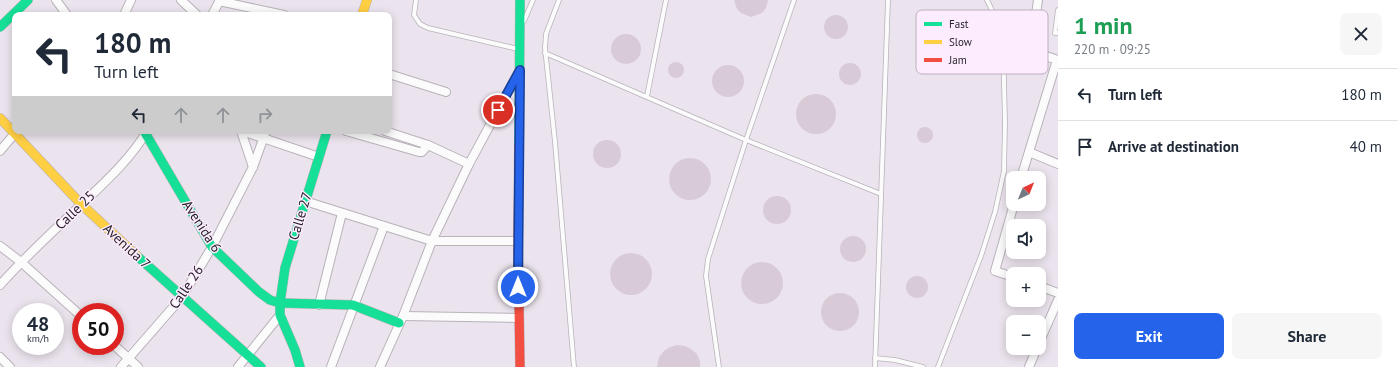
<!DOCTYPE html>
<meta charset="utf-8">
<style>
body{margin:0;font-family:"PT Sans",sans-serif;background:#f6f6f7;color:#1f2937;height:100vh;display:flex;flex-direction:column;font-size:15px;white-space:nowrap}
*{box-sizing:border-box;margin:0}
p{font-size:13px;color:#747a83}
.icon{flex:none;width:22px;height:22px;fill:none;stroke:currentColor;stroke-width:2;stroke-linecap:round;stroke-linejoin:round}
.map{position:relative;flex:1;overflow:hidden}
.drawer{display:flex;flex-direction:column;background:#fff;width:340px}
.drawer>*{flex:none}
.guide{position:absolute;left:12px;top:12px;width:380px;height:122px;border-radius:8px;box-shadow:0 2px 10px #0003;background:#fff;color:#1f2937;overflow:hidden}
.needle{width:26px;rotate:43deg}
.tools{position:absolute;left:1006px;top:171px;display:grid;gap:8px}
.tools a{display:grid;place-items:center;width:40px;height:40px;border-radius:8px;background:#fff;box-shadow:0 2px 10px #0003;font-size:20px}
.speed{position:absolute;left:12px;top:303px;display:flex;gap:8px;font-size:20px;font-weight:700;text-align:center}
.speed>*{display:grid;place-content:center;width:52px;height:52px;border-radius:50%;background:#fff;box-shadow:0 2px 10px #0003;line-height:1}
.speed small{font-size:10px;font-weight:400}
.speed .limit{border:6px solid #d22;background:#fff;color:#111}
.pin{position:absolute;display:grid;place-items:center;width:34px;height:34px;color:#fff;margin:-17px;border:2px solid #fff;border-radius:50%;box-shadow:0 1px 4px #0007}
.me{position:absolute;width:44px;margin:-22px;rotate:0deg;stroke-linejoin:round;filter:drop-shadow(0 0 3px #0008)}
.turn{display:flex;align-items:center;gap:14px;height:84px;padding:0 16px;font-size:18px}
.turn .icon{width:52px;height:52px;stroke-width:2.5}
.turn b{display:block;font-size:28px;line-height:34px}
.lanes{display:flex;align-items:center;height:38px;padding:0 16px;background:#0003;justify-content:center;gap:20px;direction:ltr}
.lanes .off{opacity:.35}
.round{display:grid;place-items:center;flex:none;width:42px;height:42px;border-radius:8px;background:#f6f6f7}
.head{display:flex;align-items:center;justify-content:space-between;height:68px;padding:0 16px}
h1{font-size:24px;font-weight:700;line-height:30px;color:#1e9e55}
.action{display:flex;gap:8px;margin-top:auto;padding:8px 16px}
.action a{flex:1;height:46px;border-radius:8px;background:#2563eb;color:#fff;font-size:16px;font-weight:700;line-height:46px;text-align:center}
.action a+a{background:#f6f6f7;color:#1f2937}
ul{padding:0;list-style:none}
li{display:flex;align-items:center;gap:12px;height:52px;padding:0 16px;border-top:1px solid #e0e1e3}
li div{flex:1}
li b{display:block;font-size:15px}
li em{font-style:normal}
main{display:flex;flex:1;min-height:0}
.map>svg:first-child{display:block}
.building{fill:#d8cbd7}
.lines{fill:none;stroke-linecap:round;stroke-linejoin:round}
.lane-casing{stroke:#b8b2b9;stroke-width:5.5}
.street-casing{stroke:#b8b2b9;stroke-width:10}
.fast-casing{stroke:#b8b2b9;stroke-width:10}
.slow-casing{stroke:#b8b2b9;stroke-width:10}
.jam-casing{stroke:#b8b2b9;stroke-width:10}
.lane{stroke:#fcfbfc;stroke-width:4}
.street{stroke:#fcfbfc;stroke-width:8}
.fast{stroke:#16e098;stroke-width:9}
.slow{stroke:#ffcf43;stroke-width:9}
.jam{stroke:#f24e42;stroke-width:9}
.route-casing{stroke:#184099;stroke-width:10}
.route{stroke:#2563eb;stroke-width:7}
.labels{text-anchor:middle;dominant-baseline:central;stroke-width:3;stroke-linejoin:round;paint-order:stroke}
.street-label{font-size:14px;fill:#282329;stroke:#fcecfe}
.key{fill:#fcecfe;stroke:#bcb0be;stroke-width:1}
.key-label{font-size:11px;fill:#282329}
</style>
<main>
<div class="map">
<svg width="1058" height="367" viewBox="0 0 1058 367">
<rect width="100%" height="100%" fill="#ebe3ed"/>
<g class="building">
<path d="M734,0H768L766,8L762,13L751,17L741,13L737,9Z"/>
<circle cx="836" cy="27" r="12"/>
<circle cx="626" cy="49" r="15"/>
<circle cx="676" cy="70" r="8"/>
<circle cx="850" cy="74" r="11"/>
<circle cx="728" cy="81" r="16"/>
<circle cx="816" cy="114" r="20"/>
<circle cx="925" cy="135" r="8"/>
<circle cx="607" cy="154" r="14"/>
<circle cx="690" cy="179" r="21"/>
<circle cx="777" cy="210" r="14"/>
<circle cx="853" cy="249" r="13"/>
<circle cx="631" cy="274" r="21"/>
<circle cx="762" cy="283" r="21"/>
<circle cx="917" cy="287" r="11"/>
<circle cx="840" cy="312" r="19"/>
<path d="M677,345L685,346L691,349L697,354L700,361V367H657L659,357L664,351L670,347Z"/>
</g>
<g class="lines">
<g class="lane-casing">
<g id="lane">
<path d="M416,0L414,15L420,24L428,28L518,49"/>
<path d="M559,0L546,34L545,48L555,142L574,367"/>
<path d="M1058,10L1055,33H1058"/>
<path d="M524,21L533,0"/>
<path d="M545,53L746,140L881,194"/>
<path d="M647,96L666,0"/>
<path d="M875,358L895,360L923,367"/>
<path d="M719,367L706,276L708,259L746,140L794,0"/>
<path d="M875,367L888,0"/>
<path d="M938,367L981,256L995,212L1004,171L1005,122L1003,42L998,23L987,0"/>
</g>
</g>
<g class="street-casing">
<g id="street">
<path d="M56,0L67,15"/>
<path d="M181,0L197,15"/>
<path d="M1038,0C1037,8 1032,40 1034,45C1038,55 1049,57 1058,60"/>
<path d="M219,1L284,15"/>
<path d="M124,15L131,0"/>
<path d="M212,15L220,0"/>
<path d="M389,74L446,92"/>
<path d="M241,131L253,167"/>
<path d="M242,131L319,157"/>
<path d="M346,131L419,152H422L428,145"/>
<path d="M385,131L428,145L469,164"/>
<path d="M0,151L17,131"/>
<path d="M1029,152L1058,164"/>
<path d="M1021,178L1057,60"/>
<path d="M305,201L432,241H518"/>
<path d="M0,246L21,262L81,316"/>
<path d="M1013,277L995,271L1014,204"/>
<path d="M0,285C25,257 53,231 80,206C104,183 130,160 147,131"/>
<path d="M1039,286L1058,293"/>
<path d="M319,305L342,213"/>
<path d="M403,316L518,318"/>
<path d="M1039,343L1058,300"/>
<path d="M115,346L138,367"/>
<path d="M0,357L10,367"/>
<path d="M121,367L182,297L212,247L253,167L266,131"/>
<path d="M238,367L280,315"/>
<path d="M331,367L384,226"/>
<path d="M380,367L403,316L432,241L469,164L518,73"/>
<path d="M1029,367L1037,348"/>
</g>
</g>
<g class="fast-casing">
<g id="fast">
<path d="M0,27L28,0"/>
<path d="M144,131L212,247L259,292L270,300L280,303L353,305L399,323"/>
<path d="M519,144L520,0"/>
<path d="M137,256L261,367"/>
<path d="M300,367L295,350L280,315V303L285,268L327,131"/>
</g>
</g>
<g class="slow-casing">
<g id="slow">
<path d="M362,15L367,0"/>
<path d="M0,118L81,204L137,256"/>
</g>
</g>
<g class="jam-casing">
<path id="jam" d="M519,144L518,241L520,367"/>
</g>
<use href="#lane" class="lane"/>
<use href="#street" class="street"/>
<use href="#fast" class="fast"/>
<use href="#slow" class="slow"/>
<use href="#jam" class="jam"/>
</g>
<g class="lines">
<g class="route-casing">
<path id="route" d="M498,110L520,70L518,287"/>
</g>
<use href="#route" class="route"/>
</g>
<g class="labels">
<g class="street-label">
<text transform="translate(75 210) rotate(-44)">Calle 25</text>
<text transform="translate(300 216) rotate(-73)">Calle 27</text>
<text transform="translate(202 226) rotate(57)">Avenida 6</text>
<text transform="translate(127 246) rotate(43)">Avenida 7</text>
<text transform="translate(186 287) rotate(-56)">Calle 26</text>
</g>
</g>
<rect x="916" y="10" width="132" height="64" rx="6" class="key"/>
<rect x="924" y="22" width="18" height="4" fill="#16e098"/>
<rect x="924" y="40" width="18" height="4" fill="#ffcf43"/>
<rect x="924" y="58" width="18" height="4" fill="#f24e42"/>
<g class="key-label">
<text x="949" y="28">Fast</text>
<text x="949" y="46">Slow</text>
<text x="949" y="64">Jam</text>
</g>
</svg>
<div class="tools">
<a><svg class="needle" viewBox="-14 -14 28 28"><path d="M0-13l5 13h-10z" fill="#e53935"/><path d="M0 13l5-13h-10z" fill="#747a83"/></svg></a>
<a><svg class="icon" aria-label="sound" viewBox="0 0 24 24"><path d="M4 9h4l5-4v14l-5-4H4zM17 9q2 3 0 6"/></svg></a>
<a>+</a>
<a>−</a>
</div>
<div class="speed"><div>48<small>km/h</small></div><div class="limit">50</div></div>
<div class="pin" style="left:498px;top:110px;background:#d93025"><svg class="icon" aria-label="arrive" viewBox="0 0 24 24"><path d="M6 21V4h12l-3 4 3 4H6"/></svg></div>
<svg class="me" style="left:518px;top:287px" viewBox="-20 -20 40 40"><circle r="17" fill="#2563eb" stroke="#fff" stroke-width="3"/><path d="M0-11L8 9 0 5-8 9z" fill="#fff"/></svg>
<div class="guide">
<div class="turn"><svg class="icon" aria-label="left" viewBox="0 0 24 24"><path d="M17 20v-9H6M10 6l-5 5 5 5"/></svg><div><b>180 m</b>Turn left</div></div>
<div class="lanes"><svg class="icon" aria-label="left" viewBox="0 0 24 24"><path d="M17 20v-9H6M10 6l-5 5 5 5"/></svg><svg class="icon off" aria-label="ahead" viewBox="0 0 24 24"><path d="M12 20V5M6 11l6-6 6 6"/></svg><svg class="icon off" aria-label="ahead" viewBox="0 0 24 24"><path d="M12 20V5M6 11l6-6 6 6"/></svg><svg class="icon off" aria-label="right" viewBox="0 0 24 24"><path d="M7 20v-9h11M14 6l5 5-5 5"/></svg></div>
</div>
</div>
<section class="drawer">
<div class="head"><div><h1>1 min</h1><p>220 m · 09:25</p></div><a class="round"><svg class="icon" aria-label="close" viewBox="0 0 24 24"><path d="M6 6l12 12M18 6L6 18"/></svg></a></div>
<ul>
<li><svg class="icon" aria-label="left" viewBox="0 0 24 24"><path d="M17 20v-9H6M10 6l-5 5 5 5"/></svg><div><b>Turn left</b></div><em>180 m</em></li>
<li><svg class="icon" aria-label="arrive" viewBox="0 0 24 24"><path d="M6 21V4h12l-3 4 3 4H6"/></svg><div><b>Arrive at destination</b></div><em>40 m</em></li>
</ul>
<div class="action"><a>Exit</a><a>Share</a></div>
</section>
</main>
